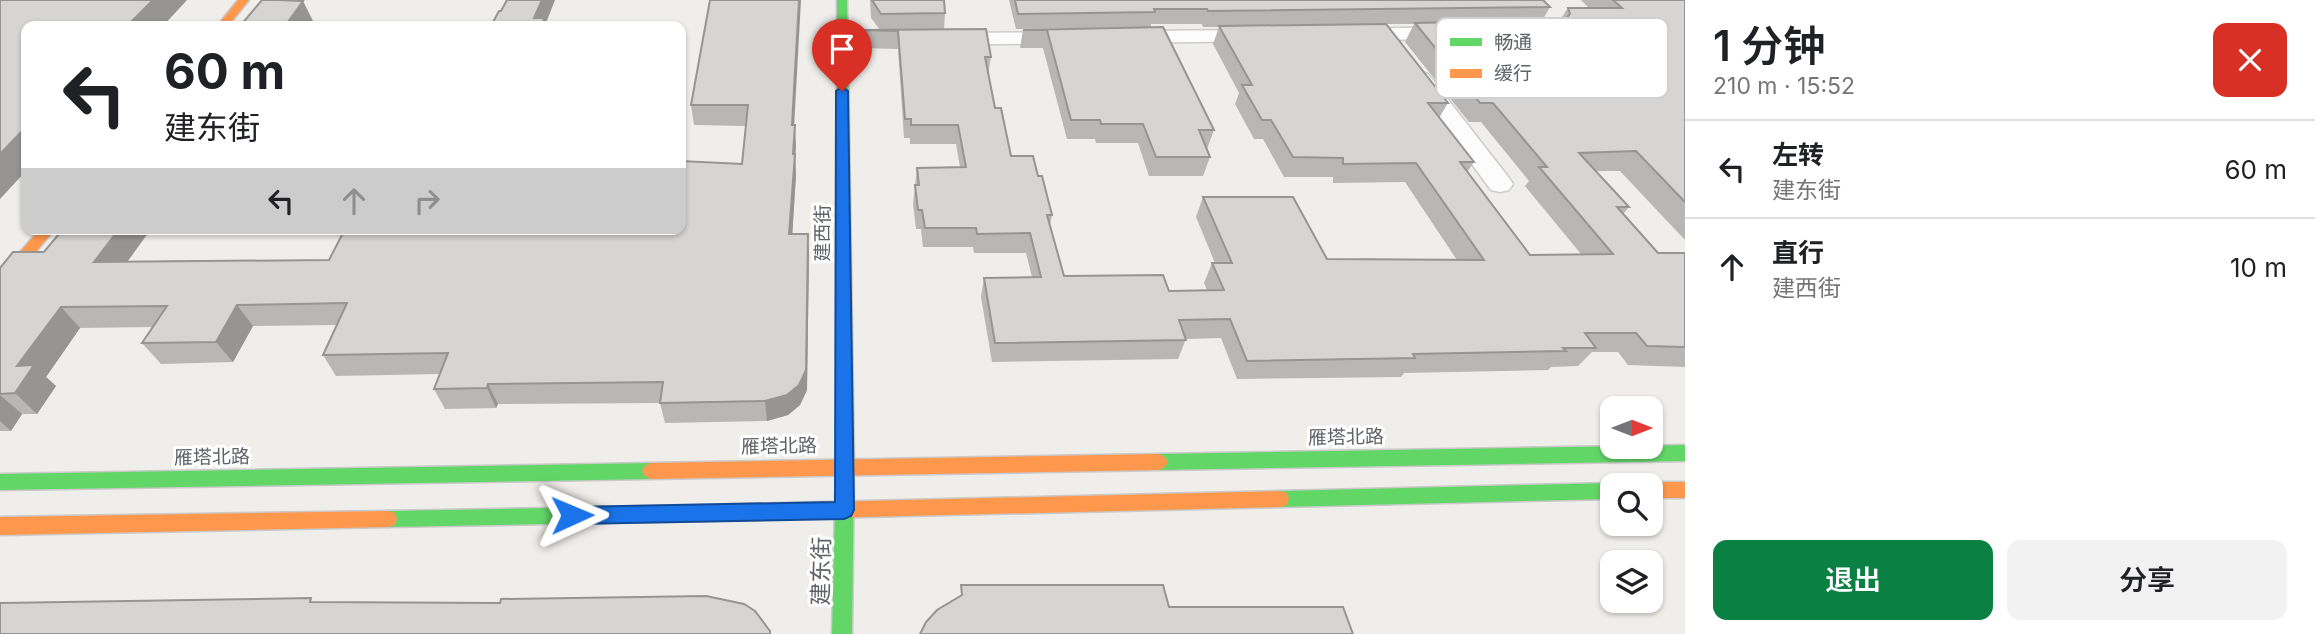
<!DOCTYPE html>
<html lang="zh">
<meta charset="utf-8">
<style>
body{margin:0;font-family:Inter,"Noto Sans SC",sans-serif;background:#f2f2f2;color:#202124;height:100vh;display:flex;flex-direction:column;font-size:26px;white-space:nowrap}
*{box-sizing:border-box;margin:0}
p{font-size:23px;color:#757577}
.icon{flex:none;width:38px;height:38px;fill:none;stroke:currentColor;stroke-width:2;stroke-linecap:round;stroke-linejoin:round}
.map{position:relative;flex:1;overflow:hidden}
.details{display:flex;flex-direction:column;background:#fff;width:630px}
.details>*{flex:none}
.hud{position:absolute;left:21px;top:21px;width:665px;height:214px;border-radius:14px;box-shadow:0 2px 5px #0004;background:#fff;color:#202124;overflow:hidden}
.needle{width:46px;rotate:90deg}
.fabs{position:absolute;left:1600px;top:396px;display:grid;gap:14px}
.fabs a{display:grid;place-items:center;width:63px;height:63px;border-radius:14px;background:#fff;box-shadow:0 2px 5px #0004;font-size:35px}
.pin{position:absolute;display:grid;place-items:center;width:60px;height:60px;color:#fff;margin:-72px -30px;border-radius:50% 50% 50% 0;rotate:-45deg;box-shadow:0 0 7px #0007}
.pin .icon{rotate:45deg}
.me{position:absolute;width:77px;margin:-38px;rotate:89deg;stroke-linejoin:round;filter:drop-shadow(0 0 5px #0008)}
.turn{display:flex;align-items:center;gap:24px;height:147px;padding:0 28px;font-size:32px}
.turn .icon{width:91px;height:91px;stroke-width:2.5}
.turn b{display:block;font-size:49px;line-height:60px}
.lanes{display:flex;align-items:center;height:66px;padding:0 28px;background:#0003;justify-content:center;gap:35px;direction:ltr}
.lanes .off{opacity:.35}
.round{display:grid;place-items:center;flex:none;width:74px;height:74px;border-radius:14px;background:#f2f2f2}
.headline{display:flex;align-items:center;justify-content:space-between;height:119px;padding:0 28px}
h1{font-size:42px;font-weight:600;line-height:52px}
.cta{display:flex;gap:14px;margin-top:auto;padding:14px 28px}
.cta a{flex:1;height:80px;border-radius:14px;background:#0b8043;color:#fff;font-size:28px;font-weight:600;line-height:80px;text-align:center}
.cta a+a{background:#f2f2f2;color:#202124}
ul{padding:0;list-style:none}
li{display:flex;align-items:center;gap:21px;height:98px;padding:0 28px;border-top:2px solid #e0e0e0}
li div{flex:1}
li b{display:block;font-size:26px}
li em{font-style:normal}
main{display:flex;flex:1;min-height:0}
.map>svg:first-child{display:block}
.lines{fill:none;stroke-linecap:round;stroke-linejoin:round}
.street-casing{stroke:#cbcccc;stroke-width:3}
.fast-casing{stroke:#cacacb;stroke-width:3}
.slow-casing{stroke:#cacacb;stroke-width:3}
.street{fill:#fdfcfc;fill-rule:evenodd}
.fast{fill:#63d668;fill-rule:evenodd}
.slow{fill:#ff974d;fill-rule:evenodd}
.wall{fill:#b8b7b5;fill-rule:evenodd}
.shaded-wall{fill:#969594}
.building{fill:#d6d5d3;stroke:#969594;stroke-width:2}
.route{fill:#1a73e8;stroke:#114b97;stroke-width:2}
.labels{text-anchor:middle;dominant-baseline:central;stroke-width:6;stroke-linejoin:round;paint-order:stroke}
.street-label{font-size:19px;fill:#5f6368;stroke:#fff}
.near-street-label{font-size:23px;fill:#5f6368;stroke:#fff}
.key{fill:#fff;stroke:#cfd0d2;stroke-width:2}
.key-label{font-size:19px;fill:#5f6368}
</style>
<main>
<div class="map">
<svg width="1685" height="634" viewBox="0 0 1685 634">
<rect width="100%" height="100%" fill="#efeeea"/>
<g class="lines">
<g class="street-casing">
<g id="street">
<path d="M1451,27L1459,28L1462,33L1459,38L1353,41L1345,40L1342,35L1345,30L1353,29Z"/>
<path d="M1255,30L1263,31L1266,36L1263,41L1129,43L1121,42L1118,37L1121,32L1129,31Z"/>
<path d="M1062,32L1070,33L1073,38L1070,43L947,45L939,44L936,39L939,34L947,33Z"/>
<path d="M1420,72L1428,74L1509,178L1513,184L1509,190L1500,192L1491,190L1409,79L1412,74Z"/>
</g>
</g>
<g class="fast-casing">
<g id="fast">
<path d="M837,0H847L854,466L852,634H832L836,466Z"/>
<path d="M1685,445V461L1159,470L1153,467L1150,462L1153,457L1159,454Z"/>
<path d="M651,463L657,466L660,471L657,476L651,479L0,490V474Z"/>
<path d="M1612,483L1617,485H1612V499L1280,507L1273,505L1271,499L1273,493L1280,491Z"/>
<path d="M703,505L710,507L712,513L710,519L703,521L388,527L381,525L379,519L381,513L388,511Z"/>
</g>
</g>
<g class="slow-casing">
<g id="slow">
<path d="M238,0H249L228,26H217Z"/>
<path d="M40,229H55L5,289L0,290V275Z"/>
<path d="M1159,454L1165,457L1168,462L1165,467L1159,470L651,479L645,476L642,471L645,466L651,463Z"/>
<path d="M1650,482H1685V498H1650V485H1643Z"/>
<path d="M1280,491L1287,493L1289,499L1287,505L1280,507L703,521L696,519L694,513L696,507L703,505Z"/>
<path d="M388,511L395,513L397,519L395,525L388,527L0,535V517Z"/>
</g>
</g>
<use href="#street" class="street"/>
<use href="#fast" class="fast"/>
<use href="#slow" class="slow"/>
</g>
<g class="wall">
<path d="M710,0L794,125L796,175L792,234H808L809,256L807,390L800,405L788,415L767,421L665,423L660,403L498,404L496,408L445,409L434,389L440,374L336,376L323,355L337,325L253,326L233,362L161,364L142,343L153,327L80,328L46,377L56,386L37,414H22L11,431H0V268L44,252L127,261L329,260L742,164L746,126L694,125L691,105Z"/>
<path d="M870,0H944L945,13L944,29L991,57L988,75L995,108L1011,156L1038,176L1052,215L1050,225L1064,276L1169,291L1207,290L1204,283L1212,263H1215L1196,217L1203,197L1327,259L1457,260L1405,182L1333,183V177H1284L1263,139H1254L1235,104L1239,93L1213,44L1219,27H1203L1202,24H1151V27L1214,130L1207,149L1210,157L1203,176H1149L1138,143H1096L1095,139H1067L1043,48H1020L1023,30L1093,28L1016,29L1009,0H1543L1550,7L1542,21L1560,20L1568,8H1589L1581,0H1685V240L1620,171H1596L1629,207L1623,214L1658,253H1685V367L1628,365L1618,352H1592L1578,366L1551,367L1548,370L1404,373L1401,377L1237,379L1221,338L1186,339L1178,359L992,362L981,297L984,278L1032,277L1026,253H974L973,247H923L921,229H916L913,204L917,168L960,167L956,144H910V138H904L898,49L859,48V30H880L871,18ZM1386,24H1414L1405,42L1469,122H1481L1529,181L1525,186L1581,254L1530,255L1467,172L1474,162L1439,118L1448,103Z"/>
</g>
<g class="shaded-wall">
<path d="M153,0H187L163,26H127Z"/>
<path d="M542,0H555L546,23L547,26L534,18Z"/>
<path d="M799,0H801L793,146L792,125Z"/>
<path d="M303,1L313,21L309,26H285Z"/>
<path d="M795,125L796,146L795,162V154L796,175L791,256L789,234Z"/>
<path d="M26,127V171L0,199V154Z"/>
<path d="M119,229H151L112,283L94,262Z"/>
<path d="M808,234L809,256L807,390L800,405L788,415L767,421L765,401Z"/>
<path d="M237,305L253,326L233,362L216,342Z"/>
<path d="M61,307L80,328L46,377L56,386L37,414L15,393L17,366Z"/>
<path d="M488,384L498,404L496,408L487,388Z"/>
<path d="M0,395L22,414L11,431L0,421Z"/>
</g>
<g class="building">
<path d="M0,0H153L127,26H26V127L0,154Z"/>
<path d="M262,0H277L303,1L285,26H240Z"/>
<path d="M507,0H542L534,18H544L543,23H551L549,26H484L485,24H492L499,11H501Z"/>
<path d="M710,0H799L792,125H795L793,154H795L789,234H808L806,370L799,385L787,395L765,401L660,403L663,382L488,384L487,388L434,389L448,353L323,355L347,303L237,305L216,342L142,343L167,306L61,307L17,366L34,365L15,393L0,394V268L13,252H44L63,229H119L94,262L329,260L345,229H681V161L742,164L748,105H691Z"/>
<path d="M872,0H944L945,13L881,14Z"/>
<path d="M1015,0H1543L1550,7L1208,11L1207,9H1154L1155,12L1018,14Z"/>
<path d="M1613,0H1685V202L1636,151L1579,153L1629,207H1617L1658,253H1685V347L1647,346L1636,333H1585L1596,348H1563L1566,351L1413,354L1415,358L1247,361L1230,319L1179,320L1186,340L995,343L984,278L1041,277L1030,233L977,234L976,228H925L922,210H918L915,185H919L917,168L966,167L958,125H911V119H905L898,31L859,30L986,29L991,57H985L995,108H1001L1011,156H1033L1038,176H1042L1052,215H1047L1064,276L1163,275L1169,291L1224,290L1212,263H1232L1203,197H1293L1327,259L1484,260L1416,163L1343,164V158L1293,157L1271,120H1262L1242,85H1252L1219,26L1386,24L1448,103H1428L1474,162H1460L1530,255L1613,254L1539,167H1547L1493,103H1480L1415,23L1565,20L1570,14L1568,8H1622Z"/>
<path d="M1163,27L1214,130H1199L1210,157H1156L1143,124H1101L1100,120H1071L1047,30H1023Z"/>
<path d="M961,585H1163L1169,607H1343L1353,634H920L926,622L937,610L962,595Z"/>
<path d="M706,596L744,604L755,611L770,631V634H0V603L311,598L310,602L500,603L501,599Z"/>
</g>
<path class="route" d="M842,87L848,91L854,510L851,516L844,519L572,524L565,521L562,515L565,509L572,507L835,502L836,91Z"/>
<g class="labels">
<g class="street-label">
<text transform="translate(822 233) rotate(-90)">建西街</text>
<text transform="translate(1346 437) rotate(-1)">雁塔北路</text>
<text transform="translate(779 446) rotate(-1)">雁塔北路</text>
<text transform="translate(212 457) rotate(-1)">雁塔北路</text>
</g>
<g class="near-street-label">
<text transform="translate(821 571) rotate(-89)">建东街</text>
</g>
</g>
<rect x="1436" y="18" width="232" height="80" rx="10" class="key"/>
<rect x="1450" y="38" width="32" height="8" fill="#63d668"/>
<rect x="1450" y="69" width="32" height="9" fill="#ff974d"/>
<g class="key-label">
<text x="1494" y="49">畅通</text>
<text x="1494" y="80">缓行</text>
</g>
</svg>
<div class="fabs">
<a><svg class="needle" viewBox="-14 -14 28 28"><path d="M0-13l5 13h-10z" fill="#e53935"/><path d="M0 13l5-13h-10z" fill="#757577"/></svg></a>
<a><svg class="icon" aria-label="search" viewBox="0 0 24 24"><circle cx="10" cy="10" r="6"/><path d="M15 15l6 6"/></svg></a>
<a><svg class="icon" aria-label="layers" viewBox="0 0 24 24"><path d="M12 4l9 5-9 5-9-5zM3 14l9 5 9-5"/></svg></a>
</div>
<div class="pin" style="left:842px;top:91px;background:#d93025"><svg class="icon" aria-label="arrive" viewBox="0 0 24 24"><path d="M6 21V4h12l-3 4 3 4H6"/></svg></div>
<svg class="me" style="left:572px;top:515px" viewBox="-20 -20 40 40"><path d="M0-17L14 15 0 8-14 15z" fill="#1a73e8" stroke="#fff" stroke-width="4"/></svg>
<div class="hud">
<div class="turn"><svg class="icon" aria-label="left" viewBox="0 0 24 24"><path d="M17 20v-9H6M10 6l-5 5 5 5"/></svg><div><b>60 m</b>建东街</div></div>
<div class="lanes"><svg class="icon" aria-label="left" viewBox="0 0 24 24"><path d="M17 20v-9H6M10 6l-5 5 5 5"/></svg><svg class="icon off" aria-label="ahead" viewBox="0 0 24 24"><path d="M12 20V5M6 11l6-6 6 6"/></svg><svg class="icon off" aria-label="right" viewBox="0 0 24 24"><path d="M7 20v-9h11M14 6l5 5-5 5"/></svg></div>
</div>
</div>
<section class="details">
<div class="headline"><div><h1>1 分钟</h1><p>210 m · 15:52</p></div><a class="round" style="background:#d93025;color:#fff"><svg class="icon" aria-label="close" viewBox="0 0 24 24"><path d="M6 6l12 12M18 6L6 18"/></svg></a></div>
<ul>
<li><svg class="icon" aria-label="left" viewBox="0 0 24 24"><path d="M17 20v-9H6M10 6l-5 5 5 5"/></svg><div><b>左转</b><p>建东街</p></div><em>60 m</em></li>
<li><svg class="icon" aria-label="ahead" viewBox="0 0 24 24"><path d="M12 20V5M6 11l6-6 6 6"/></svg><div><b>直行</b><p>建西街</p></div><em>10 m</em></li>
</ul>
<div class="cta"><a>退出</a><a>分享</a></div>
</section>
</main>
